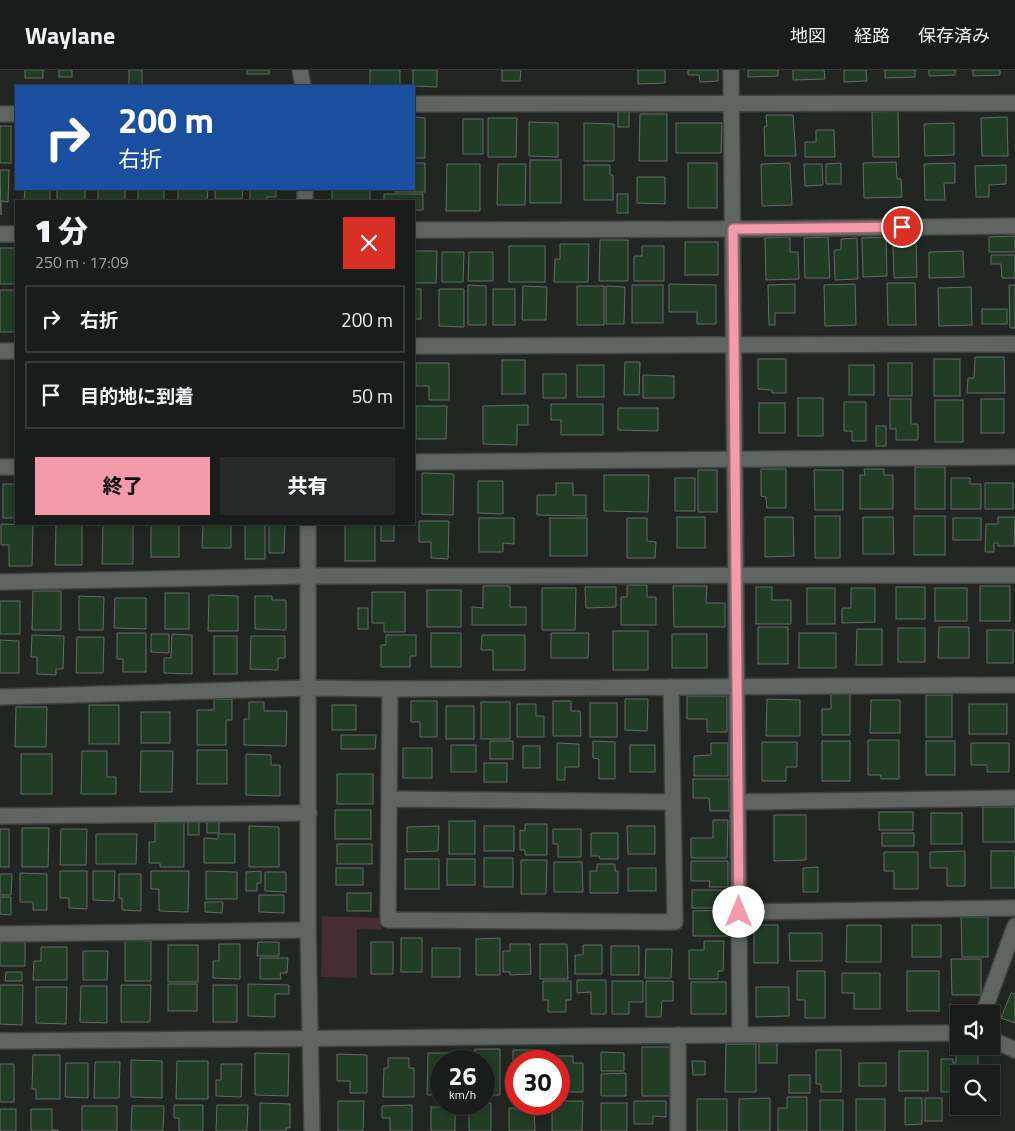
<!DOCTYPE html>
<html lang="ja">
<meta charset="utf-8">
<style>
body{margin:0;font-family:"Titillium Web","Noto Sans JP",sans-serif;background:#262927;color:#f1f3f6;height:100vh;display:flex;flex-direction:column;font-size:19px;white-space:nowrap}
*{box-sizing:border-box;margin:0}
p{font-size:16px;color:#9fa1a2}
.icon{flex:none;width:28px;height:28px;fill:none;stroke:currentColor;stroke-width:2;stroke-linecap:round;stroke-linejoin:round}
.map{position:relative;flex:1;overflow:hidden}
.side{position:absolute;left:15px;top:130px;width:400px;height:325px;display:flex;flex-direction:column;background:#191c1a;border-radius:0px;box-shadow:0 2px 8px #0003,0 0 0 1px #373a39}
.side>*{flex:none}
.banner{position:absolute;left:15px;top:15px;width:400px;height:105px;border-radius:0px;box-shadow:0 2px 8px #0003,0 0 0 1px #373a39;background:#1a4fa0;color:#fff;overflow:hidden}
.fabs{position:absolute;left:950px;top:935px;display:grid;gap:10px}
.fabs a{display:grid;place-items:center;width:50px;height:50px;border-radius:0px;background:#191c1a;box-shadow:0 2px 8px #0003,0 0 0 1px #373a39;font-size:25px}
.speed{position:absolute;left:430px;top:980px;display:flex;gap:10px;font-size:25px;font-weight:700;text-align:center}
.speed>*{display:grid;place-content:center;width:65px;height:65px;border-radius:50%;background:#191c1a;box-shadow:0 2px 8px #0003,0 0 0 1px #373a39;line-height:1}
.speed small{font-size:12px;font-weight:400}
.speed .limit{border:8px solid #d22;background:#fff;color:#111}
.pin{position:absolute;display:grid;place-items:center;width:42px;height:42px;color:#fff;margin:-21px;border:2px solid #fff;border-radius:50%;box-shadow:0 1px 5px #0007}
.me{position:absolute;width:55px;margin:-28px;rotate:0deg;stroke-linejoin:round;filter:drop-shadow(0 0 4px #0008)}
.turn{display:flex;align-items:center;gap:18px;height:105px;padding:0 20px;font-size:22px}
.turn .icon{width:65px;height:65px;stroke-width:2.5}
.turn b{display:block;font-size:35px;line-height:42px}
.round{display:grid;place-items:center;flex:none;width:52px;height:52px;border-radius:0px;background:#262927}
.headline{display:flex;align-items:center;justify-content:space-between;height:85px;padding:0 20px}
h1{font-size:30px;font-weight:800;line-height:38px}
.cta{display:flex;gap:10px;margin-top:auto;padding:10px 20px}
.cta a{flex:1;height:58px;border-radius:0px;background:#f39aab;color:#111;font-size:20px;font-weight:800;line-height:58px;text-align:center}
.cta a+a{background:#262927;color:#f1f3f6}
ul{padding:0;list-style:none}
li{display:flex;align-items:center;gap:15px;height:68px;margin:0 10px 8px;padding:0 10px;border:2px solid #373a39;border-radius:0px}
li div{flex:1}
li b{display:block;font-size:19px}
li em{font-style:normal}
header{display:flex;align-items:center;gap:30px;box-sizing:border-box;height:70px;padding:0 25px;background:#191c1a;border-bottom:1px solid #373a39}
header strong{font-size:24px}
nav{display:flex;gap:28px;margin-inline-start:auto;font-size:18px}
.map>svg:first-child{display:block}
.green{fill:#452d31}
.building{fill:#223d26;stroke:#656b66}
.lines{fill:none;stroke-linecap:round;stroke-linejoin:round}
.minor-casing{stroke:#404440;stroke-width:18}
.minor{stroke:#5f6560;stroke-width:15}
.route-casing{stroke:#9e646f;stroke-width:12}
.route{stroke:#f39aab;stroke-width:9}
</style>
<header>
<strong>Waylane</strong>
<nav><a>地図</a><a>経路</a><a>保存済み</a></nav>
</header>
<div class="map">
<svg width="1015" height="1061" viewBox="0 0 1015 1061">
<rect width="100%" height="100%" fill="#212622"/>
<path class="green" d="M322,846L382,848V860L357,859V908L321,907Z"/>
<g class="building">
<rect x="25" y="0" width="18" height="8"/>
<rect x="59" y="0" width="13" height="7"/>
<rect x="129" y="0" width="13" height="16"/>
<rect x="247" y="0" width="22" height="4"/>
<rect x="370" y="0" width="30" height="16"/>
<path d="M413,0H437V17L413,16Z"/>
<path d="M502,0H521L520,11H502Z"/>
<path d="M638,0H665V13L638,14Z"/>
<path d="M688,0H718V11L700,12L699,5H688Z"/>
<path d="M748,0H778V6L748,7Z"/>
<path d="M793,0H824L825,9L793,10Z"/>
<path d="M844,0H866L867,11L844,12Z"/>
<path d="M885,0H915V7L885,8Z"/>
<path d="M929,0H955V5L929,6Z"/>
<path d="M973,0H1000V5L973,6Z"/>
<rect x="618" y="38" width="11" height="19"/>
<path d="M898,41L899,87H873L872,42Z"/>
<path d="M640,44H667V91H639Z"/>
<path d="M766,45H793L796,86H765L764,57L767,56Z"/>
<path d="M414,47L425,48V88H414Z"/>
<path d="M1007,47L1008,86H982L981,48Z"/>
<path d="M488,48H517L516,87H488Z"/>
<rect x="463" y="49" width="20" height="35"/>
<path d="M529,52L558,53V87L529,86Z"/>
<path d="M584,53L614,54V91H584Z"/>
<path d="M676,53H722L721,83H676Z"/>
<path d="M954,53V85L925,86L924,54Z"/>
<rect x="0" y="56" width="11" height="37"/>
<path d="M816,60H834L835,87H805V72H816Z"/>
<rect x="530" y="90" width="31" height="43"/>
<path d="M896,92L897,109H901L902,127L864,128L863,93Z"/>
<path d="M414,93H425V122H395V119H414Z"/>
<rect x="688" y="93" width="29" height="45"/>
<path d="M790,93L792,135L762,136L761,94Z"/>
<path d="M841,93V114H826V94Z"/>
<path d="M955,93V113H944L945,130H925L924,94Z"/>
<path d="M447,94H480V141H446Z"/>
<path d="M498,94H526L525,135H497Z"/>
<path d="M804,94H822L823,115L805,116Z"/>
<path d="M584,95H610V105H613V130H584Z"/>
<path d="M1006,95V114L989,115V127H976L975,96Z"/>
<path d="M0,100H9L8,132L1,131V145Z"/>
<path d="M637,107H665V134L637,133Z"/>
<path d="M25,119H50V131H24Z"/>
<rect x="57" y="119" width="28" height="12"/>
<rect x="98" y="119" width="27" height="12"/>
<rect x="138" y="119" width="26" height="12"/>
<path d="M178,119H208L207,131H178Z"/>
<path d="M215,119H243L242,129H215Z"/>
<path d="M250,119H276V127H267L266,131H250Z"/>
<rect x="332" y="119" width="38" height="12"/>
<path d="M384,124H423V140H414V131H384Z"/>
<rect x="617" y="124" width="11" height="19"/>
<path d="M1015,166V182H989V167Z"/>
<path d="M790,167V182H798L799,209L766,210L765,168Z"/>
<path d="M828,167L830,208H805L804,168Z"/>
<path d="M886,167L887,206L863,207L862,168Z"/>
<path d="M857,168L858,209L835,210L834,180H841V169Z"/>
<path d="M916,169L917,207L894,208L893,176H900V170Z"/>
<path d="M600,170H628V211H599Z"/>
<rect x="685" y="172" width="33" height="33"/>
<path d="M560,174H589L588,212H554L555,189H560Z"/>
<rect x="509" y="176" width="36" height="36"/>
<path d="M642,176H664V211H634V186H642Z"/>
<rect x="0" y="178" width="16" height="36"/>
<path d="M414,181H437L436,213H414Z"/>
<path d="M963,181L964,207L929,208V182Z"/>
<path d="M442,182H464L463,212H442Z"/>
<path d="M469,182H493V211H468Z"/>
<path d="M991,185H1015V208H1002L1001,194H991Z"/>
<path d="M887,213H915L916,255H888Z"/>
<path d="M669,214L716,215V254H697V242H669Z"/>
<path d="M795,214V243H775V255H769L768,215Z"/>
<path d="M855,214L856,255L825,256L824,215Z"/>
<path d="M468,215L486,216V255H468Z"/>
<rect x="632" y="215" width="31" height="38"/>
<path d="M1009,215H1015V258H1010Z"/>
<path d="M523,216L547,217L546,250H522Z"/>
<rect x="577" y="216" width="27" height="39"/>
<path d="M606,216L625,217L624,254H606Z"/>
<path d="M971,217L972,255L939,256L938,218Z"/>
<rect x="414" y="219" width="7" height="30"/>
<path d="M439,219H464V257L439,256Z"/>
<rect x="493" y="219" width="22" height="36"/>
<rect x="0" y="220" width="16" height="42"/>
<rect x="982" y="239" width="25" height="15"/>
<path d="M975,287H1004L1005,323H967L968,308H974Z"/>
<path d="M758,289H786V323H772V320L758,319Z"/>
<rect x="934" y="289" width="26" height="37"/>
<rect x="502" y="290" width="23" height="34"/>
<path d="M625,292H640L639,325H624Z"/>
<path d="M416,293H449V330H429V316H416Z"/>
<rect x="888" y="293" width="24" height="33"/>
<rect x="577" y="295" width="27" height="32"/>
<rect x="849" y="295" width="25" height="30"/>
<rect x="543" y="304" width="23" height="24"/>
<path d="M643,305L674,306V328H643Z"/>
<rect x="798" y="328" width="25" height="38"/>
<path d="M890,329H911V354H918V370H896V359H890Z"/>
<rect x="981" y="329" width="23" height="34"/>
<rect x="935" y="330" width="28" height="42"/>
<path d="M844,332H866V371H852V361H844Z"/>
<rect x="759" y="333" width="26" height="30"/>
<path d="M551,334H603V365H561V350H551Z"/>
<path d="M528,335V355H517V375L483,374V336Z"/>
<path d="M416,336H447L446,369H416Z"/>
<path d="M618,338H658V361L618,360Z"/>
<rect x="876" y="356" width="10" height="20"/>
<rect x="915" y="397" width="30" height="42"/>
<path d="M761,399H786V438H767L766,427L761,426Z"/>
<path d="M864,399H884V405H893V439H860V405H865Z"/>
<rect x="698" y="400" width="19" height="42"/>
<path d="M814,400H843V440H815Z"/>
<path d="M422,403L454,404L453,445L422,444Z"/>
<path d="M604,405H649L648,442L604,441Z"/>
<rect x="675" y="408" width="20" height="33"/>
<path d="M951,408H970V414H981V439H951Z"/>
<path d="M478,411H503V444L478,443Z"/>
<path d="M556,413H573V425H586V446L537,445V425H556Z"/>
<rect x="985" y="413" width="28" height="26"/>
<rect x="3" y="414" width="13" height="34"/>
<rect x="815" y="446" width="25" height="42"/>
<rect x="914" y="446" width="31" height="39"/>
<rect x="677" y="447" width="28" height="31"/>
<path d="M765,447H793L794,486L765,487Z"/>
<path d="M863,447H893L894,484H863Z"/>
<path d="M998,447H1015L1014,476H998V473H994V482H985L986,454H998Z"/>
<path d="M479,448H514V474L503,473V482H479Z"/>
<rect x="550" y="448" width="37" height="38"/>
<path d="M627,448H647V471L656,472L655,488H627Z"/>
<rect x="953" y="448" width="28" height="22"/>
<path d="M419,451H449L448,489L431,488V472H419Z"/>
<path d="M1,454L33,455L32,496H9V475H1Z"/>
<path d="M103,454L133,455V494H102Z"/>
<rect x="151" y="454" width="28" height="33"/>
<rect x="245" y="454" width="20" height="35"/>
<path d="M269,454H285L284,483H269Z"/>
<rect x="345" y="454" width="30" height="37"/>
<rect x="381" y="454" width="13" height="17"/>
<path d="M56,455H82V495H55Z"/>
<path d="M203,455H231V478H202Z"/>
<path d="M627,515H647V527H656V555H621V527H627Z"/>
<path d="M483,516H510V537H526V555H472V537L483,538Z"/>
<path d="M673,516H707L706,533H725V557H674Z"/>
<rect x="980" y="516" width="30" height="35"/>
<path d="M585,517H616V537L586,538Z"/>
<path d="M756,517H772V530H791V554H756Z"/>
<rect x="896" y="517" width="29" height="32"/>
<path d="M542,518H576L575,560H542Z"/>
<rect x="807" y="518" width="28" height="36"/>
<path d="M851,518H875V552L842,553V538H851Z"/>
<rect x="935" y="518" width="32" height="33"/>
<rect x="427" y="520" width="34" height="37"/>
<path d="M33,521H61V560H32Z"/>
<path d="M372,522H405V562H384V553H372Z"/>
<rect x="165" y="523" width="24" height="36"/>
<path d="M209,525L238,526V561H208Z"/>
<path d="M79,526L104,527L103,560H79Z"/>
<path d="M255,526H272V530H286V560L255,559Z"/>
<path d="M115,528H146V559L114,558Z"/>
<rect x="0" y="531" width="20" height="33"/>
<rect x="358" y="538" width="10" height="21"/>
<rect x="758" y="557" width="30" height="37"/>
<path d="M939,557H969V588H938Z"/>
<rect x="898" y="558" width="27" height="34"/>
<path d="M857,559H882V595H856Z"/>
<rect x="987" y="560" width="26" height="33"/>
<rect x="613" y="561" width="35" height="39"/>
<path d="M117,563H146V602H123V589H117Z"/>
<rect x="431" y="563" width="30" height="34"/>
<path d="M551,563H589L588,588H551Z"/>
<rect x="799" y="563" width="37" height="35"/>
<path d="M151,564H169V583L151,582Z"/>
<path d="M172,564L192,565V604L164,603V588H171Z"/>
<rect x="672" y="564" width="35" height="34"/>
<path d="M32,565L64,566L63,599H56V605L37,604V587H31Z"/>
<path d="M386,565H416V586H410V597H381V575H386Z"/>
<path d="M482,565H525V600H493V580H481Z"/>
<rect x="214" y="566" width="23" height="38"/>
<path d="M251,566H285V588H278V600L250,599Z"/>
<path d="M77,567H104L103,603H76Z"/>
<path d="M0,570L19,571V603H0Z"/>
<path d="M831,624H850V665H822V639H831Z"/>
<rect x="926" y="625" width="26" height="42"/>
<path d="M687,626H727V662H707V649H687Z"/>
<path d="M214,629H232V650H226V675H197V640H214Z"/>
<path d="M625,629H648L647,661L625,660Z"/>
<path d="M767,629L800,630V666H766Z"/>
<path d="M871,630H900V663H870Z"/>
<path d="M411,631H437V667H420V652H411Z"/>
<path d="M553,631H571V641H580L581,666H553Z"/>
<path d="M249,632H264V641H287L286,676L244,675V649H249Z"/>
<rect x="481" y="632" width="29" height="37"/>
<rect x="590" y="633" width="27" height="34"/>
<path d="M517,634H536V646H544V667H517Z"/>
<rect x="969" y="634" width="38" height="30"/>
<rect x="89" y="635" width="30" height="39"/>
<rect x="332" y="635" width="24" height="25"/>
<rect x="446" y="636" width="28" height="33"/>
<path d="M16,637H47L46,677H15Z"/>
<rect x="141" y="642" width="29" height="31"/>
<path d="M341,665H376L375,679H341Z"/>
<path d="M868,670H899V709H881V705H868Z"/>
<rect x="490" y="671" width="23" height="18"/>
<path d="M593,671L615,672V709H599V689L593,688Z"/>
<rect x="822" y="671" width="28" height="40"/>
<rect x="926" y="671" width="29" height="34"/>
<path d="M762,672H797V697H786V711H762Z"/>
<path d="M557,673L579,674V697H565V710H557Z"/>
<path d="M711,673H728V706H694V686L711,685Z"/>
<path d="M971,673H1009V702H987V695H971Z"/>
<rect x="451" y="675" width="25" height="27"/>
<rect x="630" y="675" width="25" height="27"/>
<rect x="523" y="676" width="17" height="22"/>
<rect x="403" y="678" width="29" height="30"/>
<rect x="197" y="680" width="30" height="34"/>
<path d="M82,681H107V707H116V724H81Z"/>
<path d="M141,681H173L172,722H140Z"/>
<rect x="21" y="684" width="31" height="40"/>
<path d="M246,684L271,685V695H280V726L246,725Z"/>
<rect x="484" y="693" width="23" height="19"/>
<rect x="337" y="704" width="36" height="30"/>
<path d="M693,709H729V741H710L709,728H693Z"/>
<rect x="983" y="737" width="32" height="35"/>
<rect x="335" y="740" width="36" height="29"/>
<rect x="879" y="742" width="34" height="18"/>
<rect x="931" y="743" width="31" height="31"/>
<path d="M774,745H806V790L774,791Z"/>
<path d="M713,750H728L727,788H691V768H713Z"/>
<rect x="188" y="751" width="11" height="14"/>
<rect x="449" y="751" width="26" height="33"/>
<path d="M155,752H184V797H160V793H149V772H155Z"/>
<rect x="207" y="752" width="12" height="11"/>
<path d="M525,754H547V785H525V780H520V760L525,761Z"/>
<path d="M249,756L279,757V797H249Z"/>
<path d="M439,756L438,781L407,782V757Z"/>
<rect x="484" y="756" width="30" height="25"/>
<path d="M627,756H655V784H628Z"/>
<path d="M22,758H49L48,797H22Z"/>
<rect x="0" y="759" width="9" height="38"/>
<path d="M61,759H87L86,795H60Z"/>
<path d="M553,759H581V787H558V774H553Z"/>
<path d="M591,763H618V789H600L599,786H591Z"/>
<rect x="882" y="763" width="32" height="13"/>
<path d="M96,764H137L136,794H96Z"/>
<path d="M218,764H235V793H204V768L218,769Z"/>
<rect x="337" y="774" width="35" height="20"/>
<path d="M965,781V816H947V798H930V782Z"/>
<rect x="991" y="781" width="24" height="37"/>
<path d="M884,782H918V819H894V801H884Z"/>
<rect x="484" y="788" width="29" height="29"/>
<rect x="405" y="789" width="34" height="30"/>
<rect x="447" y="789" width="28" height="26"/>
<path d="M521,790H547L546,824H521Z"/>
<path d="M691,791H728V817H709L710,811H691Z"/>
<path d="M554,792H582L583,822H554Z"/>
<path d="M597,794H615V801H618V823H590V801H597Z"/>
<path d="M818,797V822H803V798Z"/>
<rect x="336" y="798" width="27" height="17"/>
<rect x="628" y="798" width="28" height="23"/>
<path d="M60,801H87V839L69,838V828H60Z"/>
<path d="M93,801H115L114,831L93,830Z"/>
<path d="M151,801H189L188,842L159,841V819H151Z"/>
<path d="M206,801L237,802V829H206Z"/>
<path d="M261,801V813H257V821H246V802Z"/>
<path d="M265,802H286V822L265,821Z"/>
<path d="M20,803L47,804V840H33V832H20Z"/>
<path d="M0,804H12L11,825H0Z"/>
<path d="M119,804H141V841L122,840V828H119Z"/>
<rect x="692" y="820" width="35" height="18"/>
<rect x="347" y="823" width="24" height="18"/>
<path d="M259,825H284V843L259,842Z"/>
<path d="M0,827H11V845L0,844Z"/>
<path d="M205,832H223L222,843L205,842Z"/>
<path d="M728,840V866H693V841Z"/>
<path d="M961,847H988V887H962Z"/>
<rect x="754" y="855" width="24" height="38"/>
<path d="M847,855H881V892H846Z"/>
<rect x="912" y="855" width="29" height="32"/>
<path d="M789,863H822V891H790Z"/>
<rect x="401" y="868" width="21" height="34"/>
<path d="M500,868V905H476V869Z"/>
<path d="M125,870L151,871V911H125Z"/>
<rect x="0" y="871" width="25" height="25"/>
<path d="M704,871H724L723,901H718V909H689V880H704Z"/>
<path d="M258,872H279V886H257Z"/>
<rect x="371" y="872" width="22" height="32"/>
<path d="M219,874H240V909L213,908V891H219Z"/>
<path d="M510,874H530L531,904L510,905V902H503V881H510Z"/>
<path d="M540,874H567L568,909H540Z"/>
<rect x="168" y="875" width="30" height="37"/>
<path d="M583,875H602V904H575V885H583Z"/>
<rect x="611" y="876" width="28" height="29"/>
<path d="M41,877H67V910H33L34,891H41Z"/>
<rect x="432" y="878" width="28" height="29"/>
<path d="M646,879H672L671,908H645Z"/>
<path d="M83,881H108L107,910H83Z"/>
<path d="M260,888H288L287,903H280L281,909H260Z"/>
<path d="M951,889H981V925H952Z"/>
<path d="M797,901H825V948H805V930H797Z"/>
<rect x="907" y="901" width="32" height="40"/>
<path d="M6,902H22V911H5Z"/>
<path d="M842,903H880V939H854V923H842Z"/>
<path d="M577,910H606V944H591V922L577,923Z"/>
<path d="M543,911H571V930H566V942H548V930H543Z"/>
<path d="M612,911H643V932H629V944H612Z"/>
<path d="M646,911H673V931H662L661,947H646Z"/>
<rect x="691" y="912" width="35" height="32"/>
<rect x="168" y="914" width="29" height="27"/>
<path d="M248,914L289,915V924H275V947L248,946Z"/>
<path d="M0,915H23L22,955L0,954Z"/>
<path d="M121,915H151L150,952H121Z"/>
<rect x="213" y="915" width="24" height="37"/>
<path d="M81,916H107V953L80,952Z"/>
<path d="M36,917H67L66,954L36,953Z"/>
<path d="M756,917H789V946L756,947Z"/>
<path d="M1011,923L1015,924V953L1001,948Z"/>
<rect x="759" y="971" width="18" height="22"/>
<path d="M726,974H756V1022H725Z"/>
<rect x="642" y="977" width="28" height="49"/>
<path d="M475,979H500V1025H484V991H474Z"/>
<path d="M513,980H541V991H516V1017H513Z"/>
<path d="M816,980H841V1022H821V1014H816Z"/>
<rect x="899" y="981" width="29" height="40"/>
<path d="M601,982L624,983V1001H601Z"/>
<path d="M956,982H978V1004H959V1016H956V1007H953V1022H941V989H953V993H956Z"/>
<path d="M255,983L289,984L288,1026L255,1025Z"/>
<path d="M428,983H454V991H441V1025H427Z"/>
<path d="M337,984L367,985V1023H350V1011H337Z"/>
<path d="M33,985H60V1029H36V1019H32Z"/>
<path d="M556,986H573V993H583V1022H559V991H555Z"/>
<path d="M388,988H409V998H414V1027H383L384,998H388Z"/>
<path d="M131,990L162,991V1028L131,1027Z"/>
<path d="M177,991H208V1029H176Z"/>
<path d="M692,991H705V1005H693Z"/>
<path d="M95,992H120L119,1028H94Z"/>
<path d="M66,993H88V1028L65,1027Z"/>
<rect x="859" y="993" width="27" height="23"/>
<rect x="0" y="994" width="14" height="38"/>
<path d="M221,994H242L241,1027L216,1026V1010H221Z"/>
<path d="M626,1003V1026H601V1004Z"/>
<rect x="789" y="1005" width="21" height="18"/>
<path d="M787,1027H807V1061H778V1038H787Z"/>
<path d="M770,1028V1061H739V1029Z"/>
<path d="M905,1028H922V1054L905,1055Z"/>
<rect x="925" y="1028" width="17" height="23"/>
<rect x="697" y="1029" width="30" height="32"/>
<rect x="856" y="1029" width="29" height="32"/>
<rect x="820" y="1030" width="23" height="31"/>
<path d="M338,1031H364L363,1061H338Z"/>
<path d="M559,1031H583L582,1061H552V1034H559Z"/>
<path d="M634,1031H666V1047L653,1046V1054H634Z"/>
<path d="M260,1033L290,1034V1058H286V1061H260Z"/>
<path d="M491,1033V1061H469V1034Z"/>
<rect x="601" y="1033" width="26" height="28"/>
<path d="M174,1035H203V1061H179V1048H174Z"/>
<path d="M217,1035H248L247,1061H216Z"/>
<path d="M412,1035V1061H390V1048H382V1036Z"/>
<rect x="82" y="1036" width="35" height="25"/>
<path d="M132,1036H164L163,1061H131Z"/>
<rect x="431" y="1037" width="24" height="24"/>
<path d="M509,1038H534L535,1061H509Z"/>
<rect x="0" y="1039" width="16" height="22"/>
<path d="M31,1039H52V1060H58V1061H31Z"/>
</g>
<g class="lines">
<g class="minor-casing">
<g id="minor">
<path d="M300,0L303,16"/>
<path d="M731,0L740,965"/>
<path d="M414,34L1015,33"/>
<path d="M0,44H16"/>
<path d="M305,131V119"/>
<path d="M414,160L733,159L1015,156"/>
<path d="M0,164H16"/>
<path d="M414,276L1015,274"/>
<path d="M0,281H16"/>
<path d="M414,392L1015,387"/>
<path d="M0,397H16"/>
<path d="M308,454V860L312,1061"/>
<path d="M0,512L309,506L1015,505"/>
<path d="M390,619L388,850L675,852L671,617"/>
<path d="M0,627L309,618L390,619L1015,615"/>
<path d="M389,729L673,732"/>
<path d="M738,732L1015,728"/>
<path d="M0,746L309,743"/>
<path d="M739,842L1015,838"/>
<path d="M0,864L308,860"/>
<path d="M983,944L1015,856"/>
<path d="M678,965V1061"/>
<path d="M991,969L1015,980"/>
<path d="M0,971L959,963"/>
</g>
</g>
<use href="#minor" class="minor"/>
</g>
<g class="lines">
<g class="route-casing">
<path id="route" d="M739,842L733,159L902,157"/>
</g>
<use href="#route" class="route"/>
</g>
</svg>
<div class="fabs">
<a><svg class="icon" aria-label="sound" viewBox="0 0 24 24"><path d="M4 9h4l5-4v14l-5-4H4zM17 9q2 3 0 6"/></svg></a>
<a><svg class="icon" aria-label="search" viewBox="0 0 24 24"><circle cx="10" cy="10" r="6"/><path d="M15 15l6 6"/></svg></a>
</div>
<div class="speed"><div>26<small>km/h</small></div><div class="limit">30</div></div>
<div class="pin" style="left:902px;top:157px;background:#d93025"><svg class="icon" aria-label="arrive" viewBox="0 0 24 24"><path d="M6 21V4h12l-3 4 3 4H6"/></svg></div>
<svg class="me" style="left:739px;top:842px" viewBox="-20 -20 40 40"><circle r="19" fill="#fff"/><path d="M0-13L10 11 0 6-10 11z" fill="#f39aab"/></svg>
<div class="banner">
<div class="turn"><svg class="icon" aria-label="right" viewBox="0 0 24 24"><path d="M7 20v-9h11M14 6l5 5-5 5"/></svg><div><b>200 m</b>右折</div></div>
</div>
<section class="side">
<div class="headline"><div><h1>1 分</h1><p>250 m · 17:09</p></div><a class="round" style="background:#d93025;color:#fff"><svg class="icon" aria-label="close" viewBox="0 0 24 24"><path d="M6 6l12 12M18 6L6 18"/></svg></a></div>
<ul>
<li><svg class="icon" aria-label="right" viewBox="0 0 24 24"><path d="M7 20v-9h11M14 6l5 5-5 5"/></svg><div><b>右折</b></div><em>200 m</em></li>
<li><svg class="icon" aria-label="arrive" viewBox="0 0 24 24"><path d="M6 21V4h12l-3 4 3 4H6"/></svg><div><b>目的地に到着</b></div><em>50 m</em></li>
</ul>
<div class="cta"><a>終了</a><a>共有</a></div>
</section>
</div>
